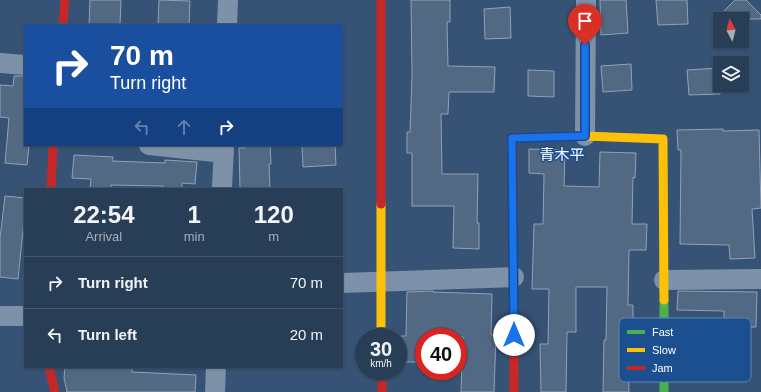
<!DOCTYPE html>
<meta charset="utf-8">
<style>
body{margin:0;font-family:Arial,"Noto Sans JP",sans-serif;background:#30455d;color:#f1f3f6;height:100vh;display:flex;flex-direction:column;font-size:15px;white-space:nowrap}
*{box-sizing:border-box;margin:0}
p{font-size:13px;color:#a5aeba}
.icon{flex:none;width:22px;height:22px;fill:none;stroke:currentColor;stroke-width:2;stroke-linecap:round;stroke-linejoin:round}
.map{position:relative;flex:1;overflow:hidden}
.sheet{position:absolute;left:24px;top:188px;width:319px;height:180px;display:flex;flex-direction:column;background:#283e57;border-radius:0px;box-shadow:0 1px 3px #0004,0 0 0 1px #44576d}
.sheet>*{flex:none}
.hud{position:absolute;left:24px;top:24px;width:319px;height:122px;border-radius:0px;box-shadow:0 1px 3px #0004,0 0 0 1px #44576d;background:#1a4fa0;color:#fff;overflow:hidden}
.needle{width:26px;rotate:353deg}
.tools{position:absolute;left:713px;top:12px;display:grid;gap:8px}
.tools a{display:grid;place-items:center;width:36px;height:36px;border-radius:0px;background:#283e57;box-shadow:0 1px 3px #0004,0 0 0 1px #44576d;font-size:20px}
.speed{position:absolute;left:355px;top:328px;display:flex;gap:8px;font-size:20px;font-weight:700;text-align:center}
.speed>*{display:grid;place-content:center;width:52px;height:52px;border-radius:50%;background:#283e57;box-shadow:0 1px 3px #0004,0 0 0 1px #44576d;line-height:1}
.speed small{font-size:10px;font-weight:400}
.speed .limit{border:6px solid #d22;background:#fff;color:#111}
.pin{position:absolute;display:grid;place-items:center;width:34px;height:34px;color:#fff;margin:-41px -17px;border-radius:50% 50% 50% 0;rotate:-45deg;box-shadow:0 0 4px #0007}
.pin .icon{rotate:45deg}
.me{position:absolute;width:44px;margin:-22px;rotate:0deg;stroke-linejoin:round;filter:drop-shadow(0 0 3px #0008)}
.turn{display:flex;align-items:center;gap:14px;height:84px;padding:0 20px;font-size:18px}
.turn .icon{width:52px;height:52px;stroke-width:2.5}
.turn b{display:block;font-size:28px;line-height:34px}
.lanes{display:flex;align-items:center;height:38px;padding:0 20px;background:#0003;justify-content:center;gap:20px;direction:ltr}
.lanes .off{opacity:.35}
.eta{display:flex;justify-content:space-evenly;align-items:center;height:68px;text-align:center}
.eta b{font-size:24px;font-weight:600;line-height:28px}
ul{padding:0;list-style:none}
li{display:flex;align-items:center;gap:12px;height:52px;padding:0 20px;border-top:1px solid #44576d}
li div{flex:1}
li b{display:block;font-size:15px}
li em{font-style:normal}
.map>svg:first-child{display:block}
.building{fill:#526984;stroke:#92a2b6}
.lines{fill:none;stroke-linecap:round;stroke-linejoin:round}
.street{stroke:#7d92a8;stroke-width:20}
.fast{stroke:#4caf50;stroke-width:9}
.slow{stroke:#ffc107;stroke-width:9}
.jam{stroke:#c62828;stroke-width:9}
.route-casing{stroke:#114b97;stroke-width:10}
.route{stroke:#1a73e8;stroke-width:7}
.labels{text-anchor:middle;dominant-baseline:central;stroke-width:3;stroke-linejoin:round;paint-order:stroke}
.quarter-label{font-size:15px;fill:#fff;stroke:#1b4f8f}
.key{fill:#1b4f8f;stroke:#5f84b1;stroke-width:1}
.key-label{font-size:11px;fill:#fff}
</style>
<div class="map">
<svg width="761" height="392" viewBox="0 0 761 392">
<rect width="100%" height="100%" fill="#365274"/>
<g class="building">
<path d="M90,0H121L120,25H89Z"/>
<path d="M159,0L190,1L189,25H158Z"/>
<path d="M411,0H450V22H447L448,66L495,67L494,92H449L448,114H441L442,174H478L477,223H479V249L453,248L454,206H412V153H407V132H410L412,76Z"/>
<path d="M600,0H626L628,33L601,35Z"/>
<path d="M656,0H687L688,24L658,25Z"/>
<path d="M735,0H746L761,15V19H716Z"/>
<path d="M510,7L511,38L485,39L484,9Z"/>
<path d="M631,64L632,90L603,92L601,66Z"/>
<path d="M720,68V94L689,95L687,70Z"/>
<path d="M528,70L554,71V97L528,96Z"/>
<path d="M14,76H25V145H29L27,165L5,163L9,118L0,117V85L13,86Z"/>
<path d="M723,129V131L759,130L761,208L752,209L755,258L730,259L729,245L680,244L681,150H678L677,130Z"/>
<path d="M245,145H270L271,164H269L270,189H240L239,148H245Z"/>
<path d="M318,145H335L336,165L303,167L302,146Z"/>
<path d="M529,149L565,150L564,186L599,187L600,152L636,153L635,178L633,177L632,224H647L646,250H629L628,305H633V330H631L630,365H628L629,392H603L604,340H606L607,287H576V332H567L566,392H541L540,344H548L549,289H532L534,224H543L544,174L529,173Z"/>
<path d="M74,155L113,157L112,161L165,163V160L197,162L195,184L182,183V189H163V186L111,185V189H90L91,179L72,178Z"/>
<path d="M5,196L25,198V211L18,279L0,277V238Z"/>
<path d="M433,291V292L492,294L491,335H496L494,392H461L463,337H424V362H400L401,336H406L407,292Z"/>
<path d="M678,291L757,292L756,327H724V311L677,310Z"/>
<path d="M65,367H132V372L196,375L195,392H67L64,378Z"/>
</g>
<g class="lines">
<g class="street">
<path d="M227,25L228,0"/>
<path d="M0,63L25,65"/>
<path d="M585,136L586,0"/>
<path d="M149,145L224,153"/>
<path d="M222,189L224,145"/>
<path d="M664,280L761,279"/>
<path d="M342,283L514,277"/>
<path d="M0,316H25"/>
<path d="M215,392L216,367"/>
</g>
<path class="fast" d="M664,300V392"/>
<g class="slow">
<path d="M548,137L585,136L663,139L664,300"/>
<path d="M381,204V337"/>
</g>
<g class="jam">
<path d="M381,0V204"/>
<path d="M63,25L65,0"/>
<path d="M51,189L53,145"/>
<path d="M49,367L55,392"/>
<path d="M382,371V392"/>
<path d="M514,392L513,137H548"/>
</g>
</g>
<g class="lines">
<g class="route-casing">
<path id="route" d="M514,335L512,138L585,136V45"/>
</g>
<use href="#route" class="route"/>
</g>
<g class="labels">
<g class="quarter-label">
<text x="562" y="154">青木平</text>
</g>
</g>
<rect x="619" y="318" width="132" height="64" rx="6" class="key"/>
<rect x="627" y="330" width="18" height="4" fill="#4caf50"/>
<rect x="627" y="348" width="18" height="4" fill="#ffc107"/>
<rect x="627" y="366" width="18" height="4" fill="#c62828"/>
<g class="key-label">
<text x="652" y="336">Fast</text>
<text x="652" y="354">Slow</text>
<text x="652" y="372">Jam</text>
</g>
</svg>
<div class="tools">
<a><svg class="needle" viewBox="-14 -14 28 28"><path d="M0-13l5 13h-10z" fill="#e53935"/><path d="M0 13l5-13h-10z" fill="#a5aeba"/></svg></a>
<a><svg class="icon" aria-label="layers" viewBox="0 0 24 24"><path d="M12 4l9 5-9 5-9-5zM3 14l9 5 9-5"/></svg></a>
</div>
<div class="speed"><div>30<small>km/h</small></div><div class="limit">40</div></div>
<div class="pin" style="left:585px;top:45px;background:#d93025"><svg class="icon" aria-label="arrive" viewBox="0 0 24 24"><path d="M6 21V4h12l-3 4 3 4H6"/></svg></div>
<svg class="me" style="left:514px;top:335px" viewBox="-20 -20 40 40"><circle r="19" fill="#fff"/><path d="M0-13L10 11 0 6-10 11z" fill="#1a73e8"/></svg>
<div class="hud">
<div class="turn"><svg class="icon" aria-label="right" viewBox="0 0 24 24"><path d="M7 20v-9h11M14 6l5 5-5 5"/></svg><div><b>70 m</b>Turn right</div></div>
<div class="lanes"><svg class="icon off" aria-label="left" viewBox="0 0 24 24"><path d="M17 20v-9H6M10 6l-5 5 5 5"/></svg><svg class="icon off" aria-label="ahead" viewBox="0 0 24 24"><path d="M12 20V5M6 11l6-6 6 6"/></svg><svg class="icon" aria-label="right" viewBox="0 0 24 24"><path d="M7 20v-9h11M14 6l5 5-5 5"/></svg></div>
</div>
<section class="sheet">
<div class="eta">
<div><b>22:54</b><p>Arrival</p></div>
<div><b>1</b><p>min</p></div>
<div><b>120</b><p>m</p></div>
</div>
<ul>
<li><svg class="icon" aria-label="right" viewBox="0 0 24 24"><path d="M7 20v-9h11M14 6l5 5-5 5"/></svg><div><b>Turn right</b></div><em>70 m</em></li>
<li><svg class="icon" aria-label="left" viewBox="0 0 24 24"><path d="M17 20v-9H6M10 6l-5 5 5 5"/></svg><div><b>Turn left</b></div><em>20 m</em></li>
</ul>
</section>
</div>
